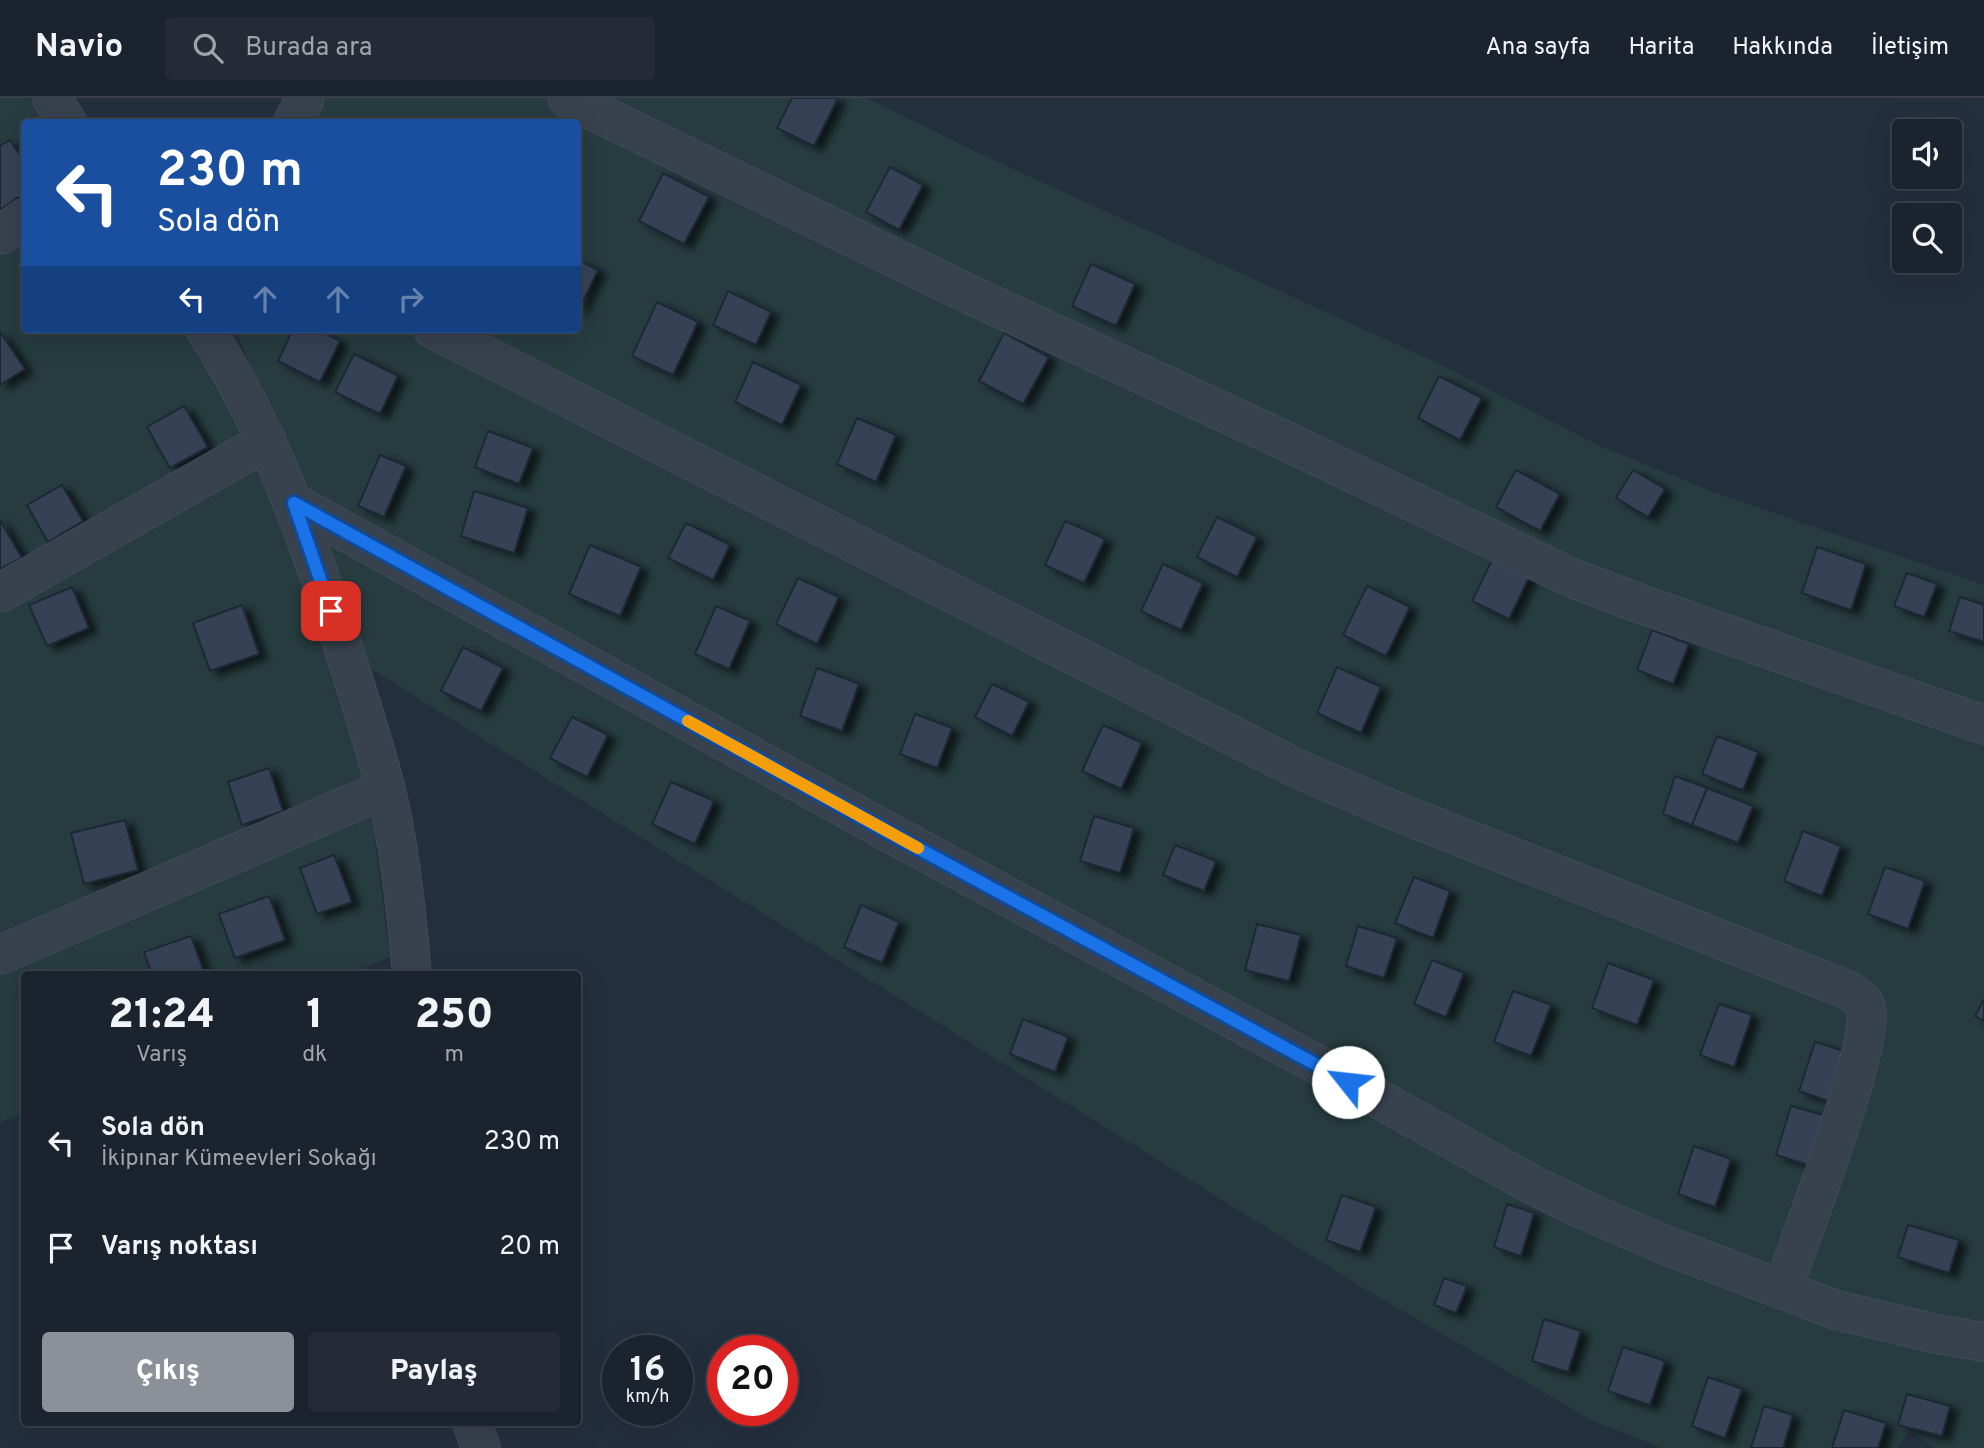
<!DOCTYPE html>
<html lang="tr">
<meta charset="utf-8">
<style>
body{margin:0;font-family:Overpass,sans-serif;background:#242b36;color:#f1f3f6;height:100vh;display:flex;flex-direction:column;font-size:26px;white-space:nowrap}
*{box-sizing:border-box;margin:0}
p{font-size:23px;color:#a0a4aa}
.icon{flex:none;width:38px;height:38px;fill:none;stroke:currentColor;stroke-width:2;stroke-linecap:round;stroke-linejoin:round}
.map{position:relative;flex:1;overflow:hidden}
.details{position:absolute;left:21px;top:873px;width:560px;height:455px;display:flex;flex-direction:column;background:#1b232e;border-radius:7px;box-shadow:0 7px 28px #0002,0 0 0 2px #39404a}
.details>*{flex:none}
.top-card{position:absolute;left:21px;top:21px;width:560px;height:214px;border-radius:7px;box-shadow:0 7px 28px #0002,0 0 0 2px #39404a;background:#1a4fa0;color:#fff;overflow:hidden}
.buttons{position:absolute;left:1892px;top:21px;display:grid;gap:14px}
.buttons a{display:grid;place-items:center;width:70px;height:70px;border-radius:7px;background:#1b232e;box-shadow:0 7px 28px #0002,0 0 0 2px #39404a;font-size:35px}
.speed{position:absolute;left:602px;top:1237px;display:flex;gap:14px;font-size:35px;font-weight:700;text-align:center}
.speed>*{display:grid;place-content:center;width:91px;height:91px;border-radius:50%;background:#1b232e;box-shadow:0 7px 28px #0002,0 0 0 2px #39404a;line-height:1}
.speed small{font-size:18px;font-weight:400}
.speed .limit{border:10px solid #d22;background:#fff;color:#111}
.pin{position:absolute;display:grid;place-items:center;width:60px;height:60px;color:#fff;margin:-30px;border-radius:14px;box-shadow:0 4px 10px #0006}
.me{position:absolute;width:77px;margin:-38px;rotate:299deg;stroke-linejoin:round;filter:drop-shadow(0 0 5px #0008)}
.turn{display:flex;align-items:center;gap:24px;height:147px;padding:0 21px;font-size:32px}
.turn .icon{width:91px;height:91px;stroke-width:2.5}
.turn b{display:block;font-size:49px;line-height:60px}
.lanes{display:flex;align-items:center;height:66px;padding:0 21px;background:#0003;justify-content:center;gap:35px;direction:ltr}
.lanes .off{opacity:.35}
.eta{display:flex;justify-content:space-evenly;align-items:center;height:119px;text-align:center}
.eta b{font-size:42px;font-weight:800;line-height:49px}
.button{display:flex;gap:14px;margin-top:auto;padding:14px 21px}
.button a{flex:1;height:80px;border-radius:7px;background:#8c9099;color:#fff;font-size:28px;font-weight:800;line-height:80px;text-align:center}
.button a+a{background:#242b36;color:#f1f3f6}
ul{padding:0;list-style:none}
li{display:flex;align-items:center;gap:21px;height:105px;padding:0 21px}
li div{flex:1}
li b{display:block;font-size:26px}
li em{font-style:normal}
header{display:flex;align-items:center;gap:42px;box-sizing:border-box;height:98px;padding:0 35px;background:#1b232e;border-bottom:2px solid #39404a}
header strong{font-size:33px}
nav{display:flex;gap:38px;margin-inline-start:auto;font-size:24px}
.search{width:490px;height:63px;background:#242b36;display:flex;align-items:center;gap:18px;box-sizing:border-box;padding:0 24px;border-radius:7px;color:#a0a4aa;font-size:26px}
.map>svg:first-child{display:block}
.green{fill:#263c3f}
.building{fill:#364354;stroke:#1f2835;stroke-width:2;filter:url(#shadow)}
.lines{fill:none;stroke-linecap:round;stroke-linejoin:round}
.minor-casing{stroke:#414a57;stroke-width:40}
.minor{stroke:#38414e;stroke-width:38}
.route-casing{stroke:#114b97;stroke-width:18}
.route{stroke:#1a73e8;stroke-width:12}
.slow{stroke:#f59e0b;stroke-width:12}
</style>
<header>
<strong>Navio</strong>
<div class="search"><svg class="icon" aria-label="search" viewBox="0 0 24 24"><circle cx="10" cy="10" r="6"/><path d="M15 15l6 6"/></svg>Burada ara</div>
<nav><a>Ana sayfa</a><a>Harita</a><a>Hakkında</a><a>İletişim</a></nav>
</header>
<div class="map">
<svg width="1984" height="1350" viewBox="0 0 1984 1350">
<defs>
<filter id="shadow"><feDropShadow dx="8" dy="4.5" stdDeviation="3.5" flood-color="#0009"/></filter>
</defs>
<rect width="100%" height="100%" fill="#242f3e"/>
<g class="green">
<path d="M0,0H30L44,24H24V231H185L230,304L280,422L357,660L373,728L390,859L348,877H24V1014L0,1025Z"/>
<path d="M323,0H866L1000,65L1433,263L1600,348L1716,395L1984,487V1350H1936L1909,1334L1898,1350H1662L1593,1323L1363,1190L365,567L236,231H578V24H312Z"/>
</g>
<g class="building">
<path d="M792,0H838L814,48L777,30Z"/>
<path d="M10,42L24,63V95L0,112V48Z"/>
<path d="M890,69L923,87L899,132L866,114Z"/>
<path d="M663,75L709,99L684,146L639,123Z"/>
<path d="M578,162L598,172L578,214Z"/>
<path d="M1091,166L1135,186L1116,228L1072,208Z"/>
<path d="M728,193L771,214L756,247L713,227Z"/>
<path d="M657,204L698,224L673,277L632,258Z"/>
<path d="M293,231H316L340,243L320,284L278,263Z"/>
<path d="M0,234L25,271L0,287Z"/>
<path d="M1004,235L1049,259L1023,306L979,283Z"/>
<path d="M354,256L398,278L380,316L335,294Z"/>
<path d="M753,264L801,287L782,327L735,304Z"/>
<path d="M1439,278L1482,300L1460,342L1418,320Z"/>
<path d="M184,308L208,349L170,370L147,329Z"/>
<path d="M857,320L896,337L876,384L837,366Z"/>
<path d="M488,333L533,350L519,386L475,369Z"/>
<path d="M380,357L406,368L384,419L358,408Z"/>
<path d="M1516,372L1560,396L1540,433L1496,409Z"/>
<path d="M1633,372L1665,391L1648,419L1616,400Z"/>
<path d="M62,387L83,423L48,444L27,407Z"/>
<path d="M474,393L528,410L514,455L461,438Z"/>
<path d="M1217,419L1257,439L1237,479L1197,459Z"/>
<path d="M0,422L22,460L0,471Z"/>
<path d="M1065,423L1105,441L1084,485L1045,467Z"/>
<path d="M686,425L730,447L713,482L668,460Z"/>
<path d="M590,447L641,469L620,518L569,496Z"/>
<path d="M1817,449L1866,466L1851,512L1802,495Z"/>
<path d="M1493,460L1530,477L1509,521L1472,503Z"/>
<path d="M1163,466L1203,485L1181,532L1141,513Z"/>
<path d="M1907,475L1937,486L1924,519L1894,508Z"/>
<path d="M798,480L839,499L817,546L776,526Z"/>
<path d="M1367,488L1410,509L1386,558L1343,537Z"/>
<path d="M72,489L89,530L47,548L29,507Z"/>
<path d="M1960,499L1984,507V544L1949,533Z"/>
<path d="M242,507L259,556L210,573L193,525Z"/>
<path d="M716,508L750,523L729,571L695,556Z"/>
<path d="M1652,532L1689,546L1673,586L1637,572Z"/>
<path d="M463,549L503,570L481,613L441,593Z"/>
<path d="M1337,569L1381,589L1361,635L1317,615Z"/>
<path d="M817,570L859,586L842,633L800,618Z"/>
<path d="M992,586L1029,604L1012,638L975,619Z"/>
<path d="M915,616L952,630L937,670L900,656Z"/>
<path d="M572,619L608,637L587,679L550,660Z"/>
<path d="M1103,627L1142,645L1121,691L1082,673Z"/>
<path d="M1717,638L1758,654L1743,692L1702,676Z"/>
<path d="M269,670L283,713L242,727L228,684Z"/>
<path d="M1675,678L1707,690L1692,727L1663,716Z"/>
<path d="M671,684L714,703L695,746L652,726Z"/>
<path d="M1707,690L1753,708L1738,745L1692,727Z"/>
<path d="M1094,718L1134,730L1120,775L1080,763Z"/>
<path d="M125,722L138,772L84,786L71,735Z"/>
<path d="M1803,733L1841,748L1822,798L1784,783Z"/>
<path d="M1175,747L1216,763L1204,793L1163,777Z"/>
<path d="M334,757L352,804L317,816L300,770Z"/>
<path d="M1885,769L1925,783L1908,831L1868,816Z"/>
<path d="M1414,779L1450,793L1433,840L1395,825Z"/>
<path d="M269,798L285,842L235,860L219,816Z"/>
<path d="M861,807L899,824L882,865L844,849Z"/>
<path d="M1257,826L1301,837L1289,883L1245,872Z"/>
<path d="M1358,828L1397,840L1384,880L1346,868Z"/>
<path d="M191,838L205,877H152L144,854Z"/>
<path d="M1432,862L1464,875L1446,919L1414,906Z"/>
<path d="M1608,865L1654,882L1637,927L1592,910Z"/>
<path d="M98,871L100,877H84Z"/>
<path d="M1513,893L1551,907L1531,958L1494,944Z"/>
<path d="M1984,901V923L1975,918Z"/>
<path d="M1719,906L1752,917L1734,969L1700,957Z"/>
<path d="M1023,921L1068,939L1055,974L1010,956Z"/>
<path d="M1815,944L1847,954L1831,1004L1799,993Z"/>
<path d="M1791,1008L1827,1018L1812,1068L1776,1057Z"/>
<path d="M1694,1048L1731,1061L1715,1109L1678,1096Z"/>
<path d="M1342,1097L1376,1109L1360,1154L1326,1142Z"/>
<path d="M1507,1106L1534,1115L1521,1158L1494,1149Z"/>
<path d="M1908,1127L1959,1142L1949,1175L1898,1159Z"/>
<path d="M1444,1180L1467,1188L1456,1215L1434,1207Z"/>
<path d="M1544,1221L1581,1233L1568,1274L1532,1263Z"/>
<path d="M1623,1249L1665,1263L1650,1307L1608,1293Z"/>
<path d="M1708,1279L1742,1291L1725,1340L1692,1328Z"/>
<path d="M1907,1296L1950,1308L1942,1338L1898,1327Z"/>
<path d="M1764,1308L1793,1317L1783,1350H1751Z"/>
<path d="M1844,1312L1886,1325L1878,1350H1832Z"/>
</g>
<g class="lines">
<g class="minor-casing">
<g id="minor">
<path d="M52,0L67,24"/>
<path d="M567,0L971,197L1288,344L1570,479L1638,505L1984,627"/>
<path d="M293,24L305,0"/>
<path d="M0,137L24,120"/>
<path d="M205,231C265,324 303,426 337,531C354,583 371,635 385,688C400,747 407,816 412,877"/>
<path d="M433,231L1298,671L1398,714L1848,892C1855,897 1863,901 1866,910C1877,940 1798,1148 1783,1190"/>
<path d="M294,405L892,736L1327,972L1533,1087L1584,1112L1665,1147L1836,1212L1937,1236L1984,1244"/>
<path d="M0,495L267,343"/>
<path d="M0,857L385,691"/>
<path d="M472,1325L481,1350"/>
</g>
</g>
<use href="#minor" class="minor"/>
</g>
<g class="lines">
<g class="route-casing">
<path id="route" d="M331,513L294,405L892,736L1348,984"/>
</g>
<use href="#route" class="route"/>
<path class="slow" d="M688,623L918,750"/>
</g>
</svg>
<div class="buttons">
<a><svg class="icon" aria-label="sound" viewBox="0 0 24 24"><path d="M4 9h4l5-4v14l-5-4H4zM17 9q2 3 0 6"/></svg></a>
<a><svg class="icon" aria-label="search" viewBox="0 0 24 24"><circle cx="10" cy="10" r="6"/><path d="M15 15l6 6"/></svg></a>
</div>
<div class="speed"><div>16<small>km/h</small></div><div class="limit">20</div></div>
<div class="pin" style="left:331px;top:513px;background:#d93025"><svg class="icon" aria-label="arrive" viewBox="0 0 24 24"><path d="M6 21V4h12l-3 4 3 4H6"/></svg></div>
<svg class="me" style="left:1348px;top:984px" viewBox="-20 -20 40 40"><circle r="19" fill="#fff"/><path d="M0-13L10 11 0 6-10 11z" fill="#1a73e8"/></svg>
<div class="top-card">
<div class="turn"><svg class="icon" aria-label="left" viewBox="0 0 24 24"><path d="M17 20v-9H6M10 6l-5 5 5 5"/></svg><div><b>230 m</b>Sola dön</div></div>
<div class="lanes"><svg class="icon" aria-label="left" viewBox="0 0 24 24"><path d="M17 20v-9H6M10 6l-5 5 5 5"/></svg><svg class="icon off" aria-label="ahead" viewBox="0 0 24 24"><path d="M12 20V5M6 11l6-6 6 6"/></svg><svg class="icon off" aria-label="ahead" viewBox="0 0 24 24"><path d="M12 20V5M6 11l6-6 6 6"/></svg><svg class="icon off" aria-label="right" viewBox="0 0 24 24"><path d="M7 20v-9h11M14 6l5 5-5 5"/></svg></div>
</div>
<section class="details">
<div class="eta">
<div><b>21:24</b><p>Varış</p></div>
<div><b>1</b><p>dk</p></div>
<div><b>250</b><p>m</p></div>
</div>
<ul>
<li><svg class="icon" aria-label="left" viewBox="0 0 24 24"><path d="M17 20v-9H6M10 6l-5 5 5 5"/></svg><div><b>Sola dön</b><p>İkipınar Kümeevleri Sokağı</p></div><em>230 m</em></li>
<li><svg class="icon" aria-label="arrive" viewBox="0 0 24 24"><path d="M6 21V4h12l-3 4 3 4H6"/></svg><div><b>Varış noktası</b></div><em>20 m</em></li>
</ul>
<div class="button"><a>Çıkış</a><a>Paylaş</a></div>
</section>
</div>
